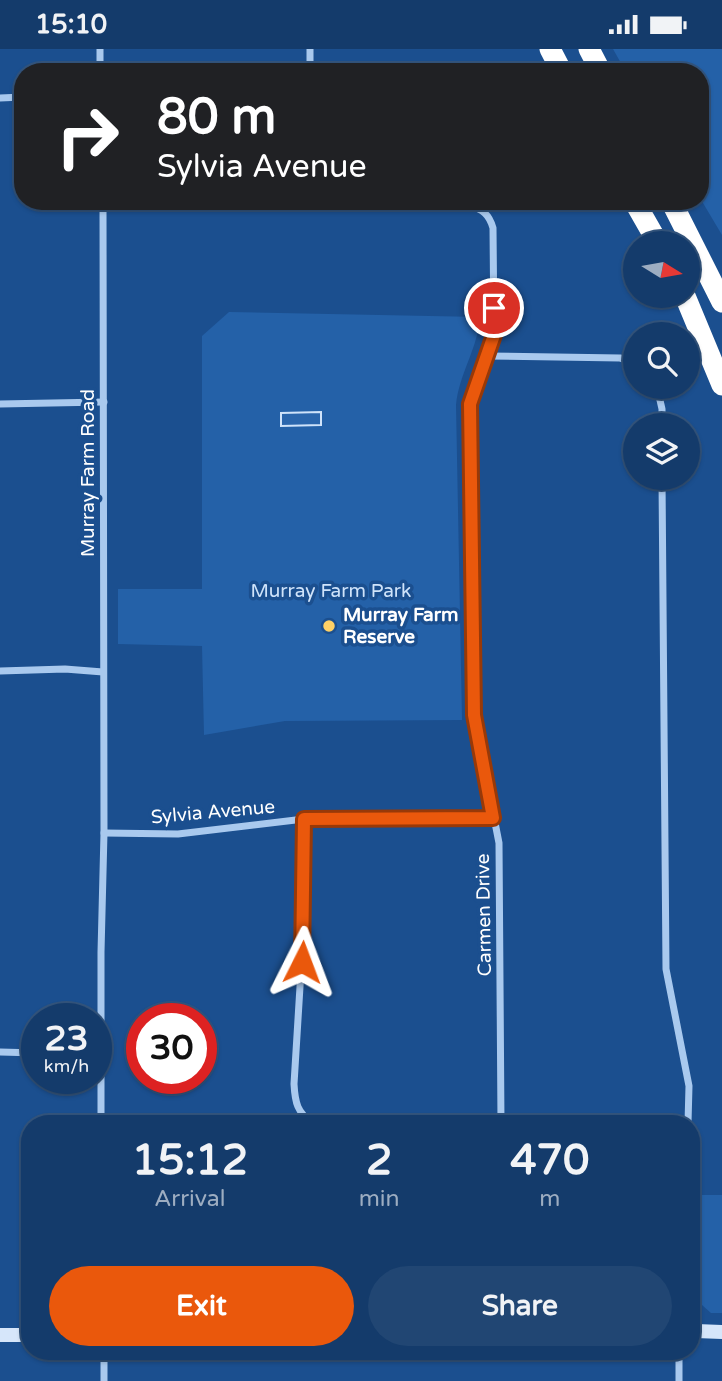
<!DOCTYPE html>
<style>
body{margin:0;font-family:"Varela Round",sans-serif;background:#214673;color:#f1f3f6;height:100vh;display:flex;flex-direction:column;font-size:26px;white-space:nowrap}
*{box-sizing:border-box;margin:0}
p{font-size:23px;color:#9dadc1}
.icon{flex:none;width:38px;height:38px;fill:none;stroke:currentColor;stroke-width:2;stroke-linecap:round;stroke-linejoin:round}
.map{position:relative;flex:1;overflow:hidden}
.sheet{position:absolute;left:21px;top:1066px;width:679px;height:245px;display:flex;flex-direction:column;background:#143b6b;border-radius:28px;box-shadow:0 2px 5px #0004,0 0 0 2px #33557e}
.sheet>*{flex:none}
.top-card{position:absolute;left:14px;top:14px;width:695px;height:147px;border-radius:28px;box-shadow:0 2px 5px #0004,0 0 0 2px #33557e;background:#202124;color:#fff;overflow:hidden}
.needle{width:46px;rotate:101deg}
.buttons{position:absolute;left:623px;top:182px;display:grid;gap:14px}
.buttons a{display:grid;place-items:center;width:77px;height:77px;border-radius:50%;background:#143b6b;box-shadow:0 2px 5px #0004,0 0 0 2px #33557e;font-size:35px}
.speed{position:absolute;left:21px;top:954px;display:flex;gap:14px;font-size:35px;font-weight:700;text-align:center}
.speed>*{display:grid;place-content:center;width:91px;height:91px;border-radius:50%;background:#143b6b;box-shadow:0 2px 5px #0004,0 0 0 2px #33557e;line-height:1}
.speed small{font-size:18px;font-weight:400}
.speed .limit{border:10px solid #d22;background:#fff;color:#111}
.pin{position:absolute;display:grid;place-items:center;width:60px;height:60px;color:#fff;margin:-30px;border:4px solid #fff;border-radius:50%;box-shadow:0 2px 7px #0007}
.me{position:absolute;width:77px;margin:-38px;rotate:3deg;stroke-linejoin:round;filter:drop-shadow(0 0 5px #0008)}
.turn{display:flex;align-items:center;gap:24px;height:147px;padding:0 28px;font-size:32px}
.turn .icon{width:91px;height:91px;stroke-width:2.5}
.turn b{display:block;font-size:49px;line-height:60px}
.eta{display:flex;justify-content:space-evenly;align-items:center;height:119px;text-align:center}
.eta b{font-size:42px;font-weight:700;line-height:49px}
.primary-button{display:flex;gap:14px;margin-top:auto;padding:14px 28px}
.primary-button a{flex:1;height:80px;border-radius:42px;background:#ea580c;color:#fff;font-size:28px;font-weight:700;line-height:80px;text-align:center}
.primary-button a+a{background:#214673;color:#f1f3f6}
.status{display:flex;justify-content:space-between;align-items:center;height:49px;padding:0 35px;background:#143b6b;direction:ltr}
.status svg{height:19px;fill:currentColor}
.map>svg:first-child{display:block}
.green{fill:#2461a8}
.building{fill:#2a66ad;stroke:#cfe3fa;stroke-width:2}
.lines{fill:none;stroke-linecap:round;stroke-linejoin:round}
.minor{stroke:#a9c9ee;stroke-width:7}
.secondary{stroke:#d6e6fa;stroke-width:14}
.motorway{stroke:#fff;stroke-width:21}
.route-casing{stroke:#983908;stroke-width:18}
.route{stroke:#ea580c;stroke-width:12}
.poi-dot{fill:#ffd166;stroke:#1b4f8f;stroke-width:2.5}
.labels{text-anchor:middle;dominant-baseline:central;stroke-width:7;stroke-linejoin:round;paint-order:stroke}
.street-label{font-size:19px;fill:#fff;stroke:#1b4f8f}
.park-label{font-size:19px;fill:#cfe3fa;stroke:#1b4f8f}
.poi-label{font-size:19px;font-weight:bold;fill:#fff;stroke:#1b4f8f;text-anchor:start}
</style>
<div class="status"><b>15:10</b><svg viewBox="0 0 49 12"><path d="M0 12V9h3v3zM5 12V6h3v6zM10 12V3h3v9zM15 12V0h3v12zM26 1h20v11H26zM47 4h2v5h-2z"/></svg></div>
<div class="map">
<svg width="722" height="1332" viewBox="0 0 722 1332">
<rect width="100%" height="100%" fill="#1b4f8f"/>
<g class="green">
<path d="M613,0H722V186L700,149V23H626Z"/>
<path d="M229,263L480,268C478,299 459,325 456,356L462,671L285,672L204,686L202,597L118,595V540H202V287Z"/>
<path d="M702,1146H722V1264H711L702,1256Z"/>
</g>
<path class="building" d="M321,363V376L281,377V364Z"/>
<g class="lines">
<g class="minor">
<path d="M310,0V23"/>
<path d="M100,23V0"/>
<path d="M0,49L23,48"/>
<path d="M103,154L469,156C483,161 489,165 493,179L494,286L470,355L474,666L499,794L501,1074"/>
<path d="M487,307L620,309L635,313"/>
<path d="M657,338L662,360V376"/>
<path d="M0,355L104,353"/>
<path d="M662,429L666,920L689,1037L688,1074"/>
<path d="M0,622L65,620L103,623"/>
<path d="M304,770L303,889L294,1035C295,1053 297,1064 313,1074"/>
<path d="M104,784L178,785L304,770L493,769"/>
<path d="M0,1003L37,1004"/>
<path d="M101,1074V903L104,784L103,152"/>
<path d="M104,1302V1332"/>
<path d="M679,1332V1302"/>
</g>
<g class="secondary">
<path d="M691,1271L696,1282L691,1292"/>
<path d="M696,1282L722,1283"/>
<path d="M0,1286H30"/>
</g>
<g class="motorway">
<path d="M550,0L562,23"/>
<path d="M589,0L601,23"/>
<path d="M634,152L658,194"/>
<path d="M671,152L722,253"/>
<path d="M685,247L722,336"/>
</g>
</g>
<g class="lines">
<g class="route-casing">
<path id="route" d="M302,913L304,770L493,769L474,666L470,355L494,286V259"/>
</g>
<use href="#route" class="route"/>
</g>
<circle class="poi-dot" cx="329" cy="577" r="7"/>
<g class="labels">
<g class="street-label">
<text transform="translate(88 424) rotate(-90)">Murray Farm Road</text>
<text transform="translate(213 763) rotate(-5)">Sylvia Avenue</text>
<text transform="translate(484 866) rotate(-91)">Carmen Drive</text>
</g>
<g class="park-label">
<text x="331" y="542">Murray Farm Park</text>
</g>
<g class="poi-label">
<text x="343" y="566">Murray Farm<tspan x="343" dy="22">Reserve</tspan></text>
</g>
</g>
</svg>
<div class="buttons">
<a><svg class="needle" viewBox="-14 -14 28 28"><path d="M0-13l5 13h-10z" fill="#e53935"/><path d="M0 13l5-13h-10z" fill="#9dadc1"/></svg></a>
<a><svg class="icon" aria-label="search" viewBox="0 0 24 24"><circle cx="10" cy="10" r="6"/><path d="M15 15l6 6"/></svg></a>
<a><svg class="icon" aria-label="layers" viewBox="0 0 24 24"><path d="M12 4l9 5-9 5-9-5zM3 14l9 5 9-5"/></svg></a>
</div>
<div class="speed"><div>23<small>km/h</small></div><div class="limit">30</div></div>
<div class="pin" style="left:494px;top:259px;background:#d93025"><svg class="icon" aria-label="arrive" viewBox="0 0 24 24"><path d="M6 21V4h12l-3 4 3 4H6"/></svg></div>
<svg class="me" style="left:302px;top:913px" viewBox="-20 -20 40 40"><path d="M0-17L14 15 0 8-14 15z" fill="#ea580c" stroke="#fff" stroke-width="4"/></svg>
<div class="top-card">
<div class="turn"><svg class="icon" aria-label="right" viewBox="0 0 24 24"><path d="M7 20v-9h11M14 6l5 5-5 5"/></svg><div><b>80 m</b>Sylvia Avenue</div></div>
</div>
<section class="sheet">
<div class="eta">
<div><b>15:12</b><p>Arrival</p></div>
<div><b>2</b><p>min</p></div>
<div><b>470</b><p>m</p></div>
</div>
<div class="primary-button"><a>Exit</a><a>Share</a></div>
</section>
</div>
